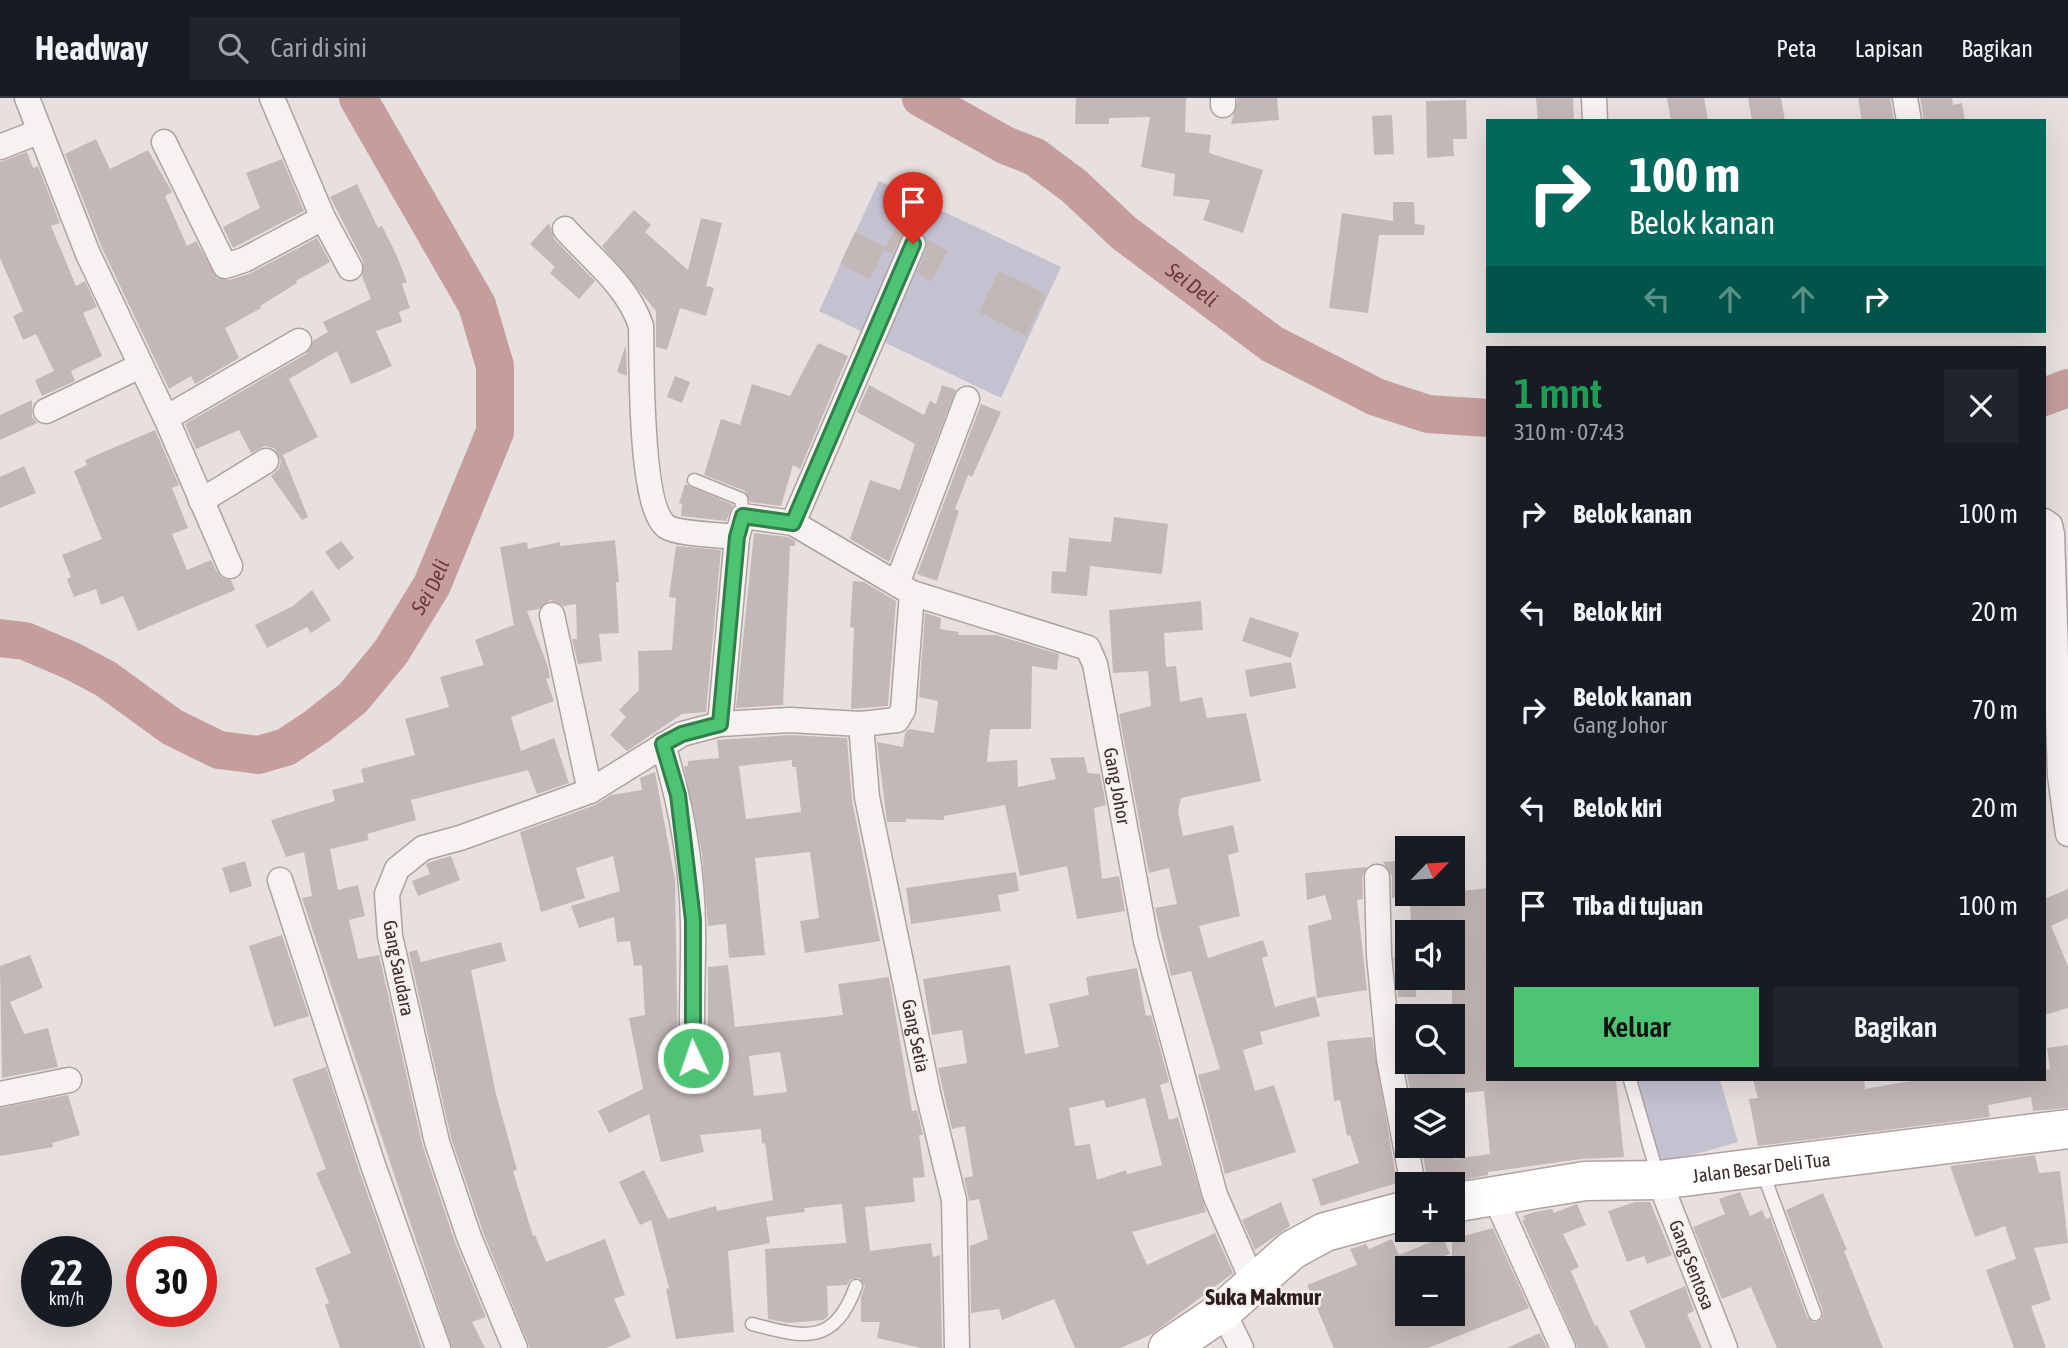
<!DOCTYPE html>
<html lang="id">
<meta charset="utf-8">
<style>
body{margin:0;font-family:"Asap Condensed",sans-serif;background:#20242c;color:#f1f3f6;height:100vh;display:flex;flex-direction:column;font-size:26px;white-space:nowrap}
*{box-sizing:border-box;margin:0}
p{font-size:23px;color:#9ea1a6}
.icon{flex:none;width:38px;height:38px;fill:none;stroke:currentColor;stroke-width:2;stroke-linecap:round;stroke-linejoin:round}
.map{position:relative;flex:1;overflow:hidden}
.drawer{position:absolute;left:1486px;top:248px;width:560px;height:735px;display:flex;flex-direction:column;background:#171b24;border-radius:0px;box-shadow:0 7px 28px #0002}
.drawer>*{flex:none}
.banner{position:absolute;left:1486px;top:21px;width:560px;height:214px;border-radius:0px;box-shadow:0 7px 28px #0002;background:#00695c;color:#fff;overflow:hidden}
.needle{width:46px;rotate:65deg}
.buttons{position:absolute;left:1395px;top:738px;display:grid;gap:14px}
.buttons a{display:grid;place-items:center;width:70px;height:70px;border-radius:0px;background:#171b24;box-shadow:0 7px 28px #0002;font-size:35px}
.speed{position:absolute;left:21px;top:1138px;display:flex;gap:14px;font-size:35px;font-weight:700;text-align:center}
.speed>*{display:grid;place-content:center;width:91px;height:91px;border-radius:50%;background:#171b24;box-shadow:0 7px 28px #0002;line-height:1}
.speed small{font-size:18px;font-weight:400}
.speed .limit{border:10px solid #d22;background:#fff;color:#111}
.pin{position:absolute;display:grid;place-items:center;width:60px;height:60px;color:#fff;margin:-72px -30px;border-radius:50% 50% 50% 0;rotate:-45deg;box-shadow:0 0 7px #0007}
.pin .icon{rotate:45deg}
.me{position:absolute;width:77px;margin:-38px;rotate:357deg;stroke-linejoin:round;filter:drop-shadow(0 0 5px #0008)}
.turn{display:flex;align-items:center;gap:24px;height:147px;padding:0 28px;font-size:32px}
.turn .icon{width:91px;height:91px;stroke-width:2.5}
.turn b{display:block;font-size:49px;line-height:60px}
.lanes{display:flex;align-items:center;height:66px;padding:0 28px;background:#0003;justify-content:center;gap:35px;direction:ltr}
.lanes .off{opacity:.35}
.round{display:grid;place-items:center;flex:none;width:74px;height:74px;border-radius:0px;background:#20242c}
.overview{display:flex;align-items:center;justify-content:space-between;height:119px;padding:0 28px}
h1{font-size:42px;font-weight:600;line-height:52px;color:#1e9e55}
.primary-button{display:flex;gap:14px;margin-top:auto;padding:14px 28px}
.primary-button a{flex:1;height:80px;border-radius:0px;background:#4cc473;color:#111;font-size:28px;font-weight:600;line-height:80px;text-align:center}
.primary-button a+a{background:#20242c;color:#f1f3f6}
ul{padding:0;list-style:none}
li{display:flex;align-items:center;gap:21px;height:98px;padding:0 28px}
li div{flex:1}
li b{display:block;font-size:26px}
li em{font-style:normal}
header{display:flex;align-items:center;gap:42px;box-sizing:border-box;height:98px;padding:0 35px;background:#171b24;border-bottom:2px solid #363941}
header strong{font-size:33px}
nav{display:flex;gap:38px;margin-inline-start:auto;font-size:24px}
.search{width:490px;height:63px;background:#20242c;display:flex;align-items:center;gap:18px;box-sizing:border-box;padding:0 24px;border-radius:0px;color:#9ea1a6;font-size:26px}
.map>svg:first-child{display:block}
.green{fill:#c4c1d1}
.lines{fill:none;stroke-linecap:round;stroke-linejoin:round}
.river{stroke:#c59d9d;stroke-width:38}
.building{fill:#c4b8b7;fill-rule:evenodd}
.lane-casing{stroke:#ada2a1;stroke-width:15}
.street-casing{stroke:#ada2a1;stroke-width:27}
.primary-casing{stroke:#b2a19f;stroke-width:41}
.lane{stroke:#f6f2f2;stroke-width:12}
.street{stroke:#f6f2f2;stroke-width:24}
.primary{stroke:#fff;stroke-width:38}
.route-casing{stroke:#317f4b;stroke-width:18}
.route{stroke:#4cc473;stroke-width:12}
.labels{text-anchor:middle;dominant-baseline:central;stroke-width:5;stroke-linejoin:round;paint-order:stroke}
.street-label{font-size:19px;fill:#3d2b29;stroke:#f5efef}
.water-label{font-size:21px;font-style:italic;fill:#6e3836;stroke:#f5efef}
.quarter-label{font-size:23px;font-weight:bold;fill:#2e1e1b;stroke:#f5efef}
</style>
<header>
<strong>Headway</strong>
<div class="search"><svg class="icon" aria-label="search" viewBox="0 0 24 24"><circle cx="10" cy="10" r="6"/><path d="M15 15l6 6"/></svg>Cari di sini</div>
<nav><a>Peta</a><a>Lapisan</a><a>Bagikan</a></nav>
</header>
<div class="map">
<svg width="2068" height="1250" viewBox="0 0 2068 1250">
<rect width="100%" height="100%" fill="#e7e0df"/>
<g class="green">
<path d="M879,83L1061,169L1001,300L819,213Z"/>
<path d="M1636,982H1720L1738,1044L1661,1066Z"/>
</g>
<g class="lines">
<g class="river">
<path id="s1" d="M921,0L1005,47L1035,59L1074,88L1124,135L1272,246L1376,299L1428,316L1488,320"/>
<path d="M2044,299L2068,290"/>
<path id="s2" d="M0,540L25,543L72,563L106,581L172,629L219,652L258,657L286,649L316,629L353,600L391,554L432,487L495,334V268L477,207L358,0"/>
</g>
</g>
<g class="building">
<path d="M1076,0H1186L1185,34L1211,37L1209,55L1263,72L1243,135L1203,122L1210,102L1173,98L1175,76L1141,69L1150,19L1109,20V26H1075Z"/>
<path d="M1238,0H1277L1279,22L1231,26Z"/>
<path d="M1536,0H1573L1574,23H1538Z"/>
<path d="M1667,0H1704L1708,23H1671Z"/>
<path d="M1748,0H1781L1785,23H1752Z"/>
<path d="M1858,0H1890L1894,23H1862Z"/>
<path d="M1920,0H1952L1953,7L1962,5L1965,23H1924Z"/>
<path d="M1466,2L1467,41H1453L1454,58L1427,60L1426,3Z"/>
<path d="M1392,17L1394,56L1374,57L1372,18Z"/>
<path d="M96,41L110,71L148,52L172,94L165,98L187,148L196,143L217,180L229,182L249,176L317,140L330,164L296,183L297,185L260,208L261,210L225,230L239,260L195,286L191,278L169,291L102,150L65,56Z"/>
<path d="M27,54L33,70L38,68L60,125L51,128L76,188L85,183L97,209L83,215L102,258L71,273L75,283L42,298L35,282L54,273L36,236L23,242L13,218L23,213L0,160V64Z"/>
<path d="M282,61L304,113L233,150L223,129L260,110L246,75Z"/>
<path d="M915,77L940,92L916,132L904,135L892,156L884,152L907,108L899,103Z"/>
<path d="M357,86L378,130L382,128L397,158L407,184L402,186L410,210L399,214L402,224L376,233L392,268L351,286L337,253L289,281L318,339L283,357L308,419L302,422L271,378L279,371L281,363L274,350L265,348L251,355L239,332L196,351L185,326L306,256L314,242L328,234L323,224L371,201L362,178L363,163L330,99Z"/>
<path d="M1393,104H1414L1415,126L1425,127L1424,137H1379L1368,215L1329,210L1342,115L1393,123Z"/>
<path d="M634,112L651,127L645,134L688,172L701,120L722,125L706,188L714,190L706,218L680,210L667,252L656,249V213L602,148Z"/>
<path d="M549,125L554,141L595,183L579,201L550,175L555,169L530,146Z"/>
<path d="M855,134L885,149L870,181L840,166Z"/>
<path d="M926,140L948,153L931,184L917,175L927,151Z"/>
<path d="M999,173L1046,196L1026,238L979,214Z"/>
<path d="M818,245L848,258L800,371L793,367L781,408L750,404L745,393L704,377L721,321L740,327L752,286L790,298Z"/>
<path d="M625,249L626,250L627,278L617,274Z"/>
<path d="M675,278L690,284L682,305L667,299Z"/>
<path d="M869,287L924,317L930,303L936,306L942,287L956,292L889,464L850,441L870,382L900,392L915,346L857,314Z"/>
<path d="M32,302V319L37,325L0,342V317Z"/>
<path d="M981,306L1001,314L972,379L968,377L955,411L959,413L937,483L917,476Z"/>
<path d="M155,332L179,387L172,390L188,430L172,436L187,472L211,462L217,474L222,480L231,482L235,492L138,533L123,498L101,507L96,491L74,499L67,481L71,479L62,457L102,441L74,373L87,367L85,362Z"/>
<path d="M24,368L36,395L0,410V379Z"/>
<path d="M685,386L733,407L726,423L681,418L682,406L679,405Z"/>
<path d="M1114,419L1168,426L1162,476L1090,468L1087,498L1051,495L1052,473L1066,474L1069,440L1111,444Z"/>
<path d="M754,435L788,439L795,443V448H790L783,607L736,610Z"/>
<path d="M615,442L619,484H616L619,535L599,536L602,563L578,566L572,541H577L576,506L564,508L550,502L539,511L527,513L548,569L550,580L546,581L554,603L511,619L521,653L554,640L569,685L537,696L528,672L411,702L416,722L367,736L369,742L330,751L338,792L358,787L365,818L349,822L358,861L379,857L423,1049L455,1144L486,1219L472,1224L485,1250H452L302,800L312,798L304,754L286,759L271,722L335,703L332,692L364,684L361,671L415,657L405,621L449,609L440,579L484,567L475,542L514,527L500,449L527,444L528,451L560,444V448Z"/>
<path d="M341,443L354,460L338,472L325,454Z"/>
<path d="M676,448L721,452L706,614L682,616L627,653L610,637L626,619L619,612L639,592L638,553L672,552L676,500L669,499Z"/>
<path d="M853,483L864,484L896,503L888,608L851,611L854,530L850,529Z"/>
<path d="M312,492L331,522L311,535L307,529L267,550L255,527L293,508Z"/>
<path d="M1201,503L1203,532L1164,535L1166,569L1176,568L1180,604L1202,599L1207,620L1246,615L1261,683L1181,700L1178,713L1183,738L1233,727L1239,754L1228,757L1240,818L1199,828L1208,860L1263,842L1268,858L1262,860L1275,909L1315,898L1320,918L1260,934L1263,946L1243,952L1255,993L1274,987L1296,1054L1225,1076L1198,977L1220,971L1191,873L1171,878L1155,810L1177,806L1169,770L1149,775L1119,616L1151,608L1148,573L1113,575L1109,512Z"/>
<path d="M925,515L941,520L940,531L959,534L958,537H996L1059,556L1057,572L1032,568L1031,631H990L987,664L1017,662L1018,689L1056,681L1050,660L1084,659L1088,675L1100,676L1106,707L1094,710L1102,781L1119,778L1125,813L1077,821L1067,768L1020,778L1005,707L944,718V722L906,721V724H887L877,644L903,649L905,635L909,631L934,635L938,603L919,599Z"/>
<path d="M1250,519L1299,535L1291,560L1242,543Z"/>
<path d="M1291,564L1296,590L1250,599L1245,572Z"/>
<path d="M790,637L847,640L852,702L880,843L805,855L800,823L819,820L810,754L776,758L755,760L765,857L729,860L726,826L708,828L702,756L684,668H688V663L719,660L717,642ZM792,662V669H796L801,714L746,721L739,668Z"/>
<path d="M655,674L675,782L678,961L686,973H700L708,960V869L728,867L735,929L843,917L838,886L889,879L912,1013L917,1012L923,1037H919L925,1079L913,1080L915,1104L865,1109L870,1153L931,1145L933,1159L940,1157L942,1250H921L877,1240L880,1224H861V1199L865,1188L859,1180L851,1181L847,1187L827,1188L828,1218L823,1222L788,1225L768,1221L765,1151L846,1145L842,1106L804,1110L805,1114L766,1119L770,1145L728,1153L734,1234L676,1241L666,1191L669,1190L651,1122L640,1127L619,1084L644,1072L668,1121L716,1108L717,1113L773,1102L765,1045L762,1046L761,1031L700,1037L704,1054L661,1064L649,1016L609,1035L598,1013L643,991L629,920L645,917L642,867L634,868L630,843L617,844L614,819L579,830L571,808L620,793L613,758L576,770L585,800L541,814L520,734L595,707L611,697L642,692L640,680ZM780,954L787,994L754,998L749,958Z"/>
<path d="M451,758L460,782L418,798L412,783L430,776L426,766L430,764Z"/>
<path d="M1407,762V799L1392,800V778L1383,764Z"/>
<path d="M245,763L252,788L230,795L222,770Z"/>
<path d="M1367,769L1362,779L1363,801L1357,802L1367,892L1317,900L1308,828L1332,821L1325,797L1307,802L1305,775Z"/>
<path d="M1016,774L1019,793L998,797L1001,813L911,826L906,790Z"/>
<path d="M1488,790V982H1616L1624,1059L1581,1061L1488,1074V1077L1437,1087V1083L1428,1084L1421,1048H1425L1426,1056L1453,1052L1454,1061L1490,1056L1484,993L1412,1000L1405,968L1410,967V964H1452V835H1411L1410,796H1452V794Z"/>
<path d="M2068,791V820L2051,828L2068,868V910L2044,917V801Z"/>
<path d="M282,837L309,918L274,929L249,848Z"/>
<path d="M501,844L506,863L471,872L496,996L517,1072L513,1073L533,1138L535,1137L546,1164L605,1141L625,1197L614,1201L631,1239L606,1250H530L483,1134L451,1040L409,854L417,852L421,864Z"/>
<path d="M30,857L43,890L10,904L24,936L48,930L58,969L2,980L0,868Z"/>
<path d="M1394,860H1407V880H1415L1416,899H1398Z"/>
<path d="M1010,867L1025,956L1059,949L1049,906L1089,897L1086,879L1137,870L1146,918L1151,917L1169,984L1160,987L1169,1022L1178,1019L1206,1114L1132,1134L1147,1167L1215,1135L1233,1175L1152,1236L1121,1250H1075L1054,1201L1002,1222L999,1211L971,1215L970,1148L988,1141L979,1101L969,1103L964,1080L973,1078L965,1028L952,1031L938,970L967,965L962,932L932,937L923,881ZM1145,1000L1162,1067L1127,1076L1126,1072L1097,1082L1090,1046L1075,1048L1069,1010L1104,1002L1106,1010Z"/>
<path d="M1372,939L1397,1085L1321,1108L1312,1081L1359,1065L1350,1037L1347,1038L1340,1002L1334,1003L1327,943Z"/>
<path d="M2068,947V1010L2033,1013L2031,999L1988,1007L1990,1019L1758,1048L1749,1001L1758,1000L1753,982H1864L1865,991L1916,982H2044V972L2050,971L2047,950Z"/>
<path d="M326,969L360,1075L422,1250H340L325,1207L329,1205L315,1170L351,1155L316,1075L326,1071L292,981Z"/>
<path d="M68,997L80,1037L52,1045L53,1049L0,1058V1010Z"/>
<path d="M2035,1057L2039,1075L2060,1073L2068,1145L2034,1150L2051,1202L2031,1208L2046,1250H2014L1986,1172L2016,1161L2005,1128L1975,1139L1950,1068Z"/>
<path d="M1740,1094L1750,1118L1762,1112L1766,1121L1770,1119L1807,1219L1814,1225L1822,1221L1823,1213L1786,1112L1823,1095L1847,1152L1844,1153L1883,1250H1777L1751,1189L1722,1201L1693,1129L1725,1116L1719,1101Z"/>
<path d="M1281,1104L1290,1128L1255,1152L1242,1122Z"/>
<path d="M1635,1104H1650L1672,1157L1647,1166L1644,1158L1627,1164L1608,1113Z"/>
<path d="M1577,1106L1586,1127L1563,1136L1579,1169L1571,1173L1595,1228L1597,1227L1609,1250H1578L1522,1122H1525L1523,1118L1534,1114L1552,1111L1554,1115Z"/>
<path d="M1493,1130L1529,1210L1428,1250H1334L1307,1187L1357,1167L1350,1151L1366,1146L1369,1151L1392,1141L1399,1157L1443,1139L1450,1156L1407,1171V1216H1452V1141Z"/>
<path d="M1685,1188L1694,1213L1687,1216L1702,1250H1646L1629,1213Z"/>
<path d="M1540,1235L1547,1250H1507Z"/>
</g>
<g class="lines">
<g class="lane-casing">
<g id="lane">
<path d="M694,382L741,401L743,418"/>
<path d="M1630,982L1658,1078"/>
<path d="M1763,1075L1815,1216"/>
<path d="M752,1226C805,1240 834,1248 856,1188"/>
</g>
</g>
<g class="street-casing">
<g id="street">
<path d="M27,0L88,156L166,320L230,468"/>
<path d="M272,0L323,120L350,170"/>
<path d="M1223,0V7"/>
<path d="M1594,0L1595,23"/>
<path d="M1905,0L1909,23"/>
<path d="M164,44L225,168L244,162L323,120"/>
<path d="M0,49L38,34"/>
<path d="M565,131C592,161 628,188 641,228C642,263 639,410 667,429C678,436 721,437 737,439"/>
<path d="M46,313L140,268"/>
<path d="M166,320L299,243"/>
<path d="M201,403L266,363"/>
<path d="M2044,423L2050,427L2052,436L2060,678L2068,736"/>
<path d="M793,425L913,146"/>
<path d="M897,486L967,301"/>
<path d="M552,517L590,693"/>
<path id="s3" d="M720,626L737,439L743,418L793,425L912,495L1088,550L1095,566L1146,843L1215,1097L1253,1184"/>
<path id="s4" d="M861,626L867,699L928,995L954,1102L957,1250"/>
<path d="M663,647C680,703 692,766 693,826C694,871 690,915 693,960"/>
<path d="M1377,779L1379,857L1389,961L1413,1087"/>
<path d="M280,782L374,1070L438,1250"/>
<path d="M0,996L69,982"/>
<path id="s5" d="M1659,1082L1725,1250"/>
<path d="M1495,1099L1563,1250"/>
<path d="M1223,1213L1241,1250"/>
<path d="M515,1250L469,1139L437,1044L390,838L387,796L397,771L423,750L460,740L590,693L682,636L720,626L790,622L861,626L897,622L903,612L912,495"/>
</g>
</g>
<g class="primary-casing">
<g id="primary">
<path id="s6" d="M1452,1105L1585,1083L1659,1082L2068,1031"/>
<path d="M1168,1250L1223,1213L1292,1152L1325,1134L1407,1112"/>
</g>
</g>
<use href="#lane" class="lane"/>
<use href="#street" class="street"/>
<use href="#primary" class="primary"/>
</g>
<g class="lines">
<g class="route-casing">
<path id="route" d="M693,960V822L678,697L663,646L682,636L720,626L737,439L743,418L793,425L913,146"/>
</g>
<use href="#route" class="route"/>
</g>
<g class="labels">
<g class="street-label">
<text stroke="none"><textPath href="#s3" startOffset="724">Gang Johor</textPath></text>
<text transform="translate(399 870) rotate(79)">Gang Saudara</text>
<text stroke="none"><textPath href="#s4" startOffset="317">Gang Setia</textPath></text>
<text stroke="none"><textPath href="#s6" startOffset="312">Jalan Besar Deli Tua</textPath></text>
<text stroke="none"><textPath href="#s5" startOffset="91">Gang Sentosa</textPath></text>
</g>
<g class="water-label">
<text stroke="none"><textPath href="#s1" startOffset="331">Sei Deli</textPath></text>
<text stroke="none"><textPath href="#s2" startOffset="536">Sei Deli</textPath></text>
</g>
<g class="quarter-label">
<text x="1263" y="1199">Suka Makmur</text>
</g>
</g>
</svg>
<div class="buttons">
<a><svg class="needle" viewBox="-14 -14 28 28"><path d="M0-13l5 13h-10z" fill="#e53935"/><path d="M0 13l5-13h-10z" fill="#9ea1a6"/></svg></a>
<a><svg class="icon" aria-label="sound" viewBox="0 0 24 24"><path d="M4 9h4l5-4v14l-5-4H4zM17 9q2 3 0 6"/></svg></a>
<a><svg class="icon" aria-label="search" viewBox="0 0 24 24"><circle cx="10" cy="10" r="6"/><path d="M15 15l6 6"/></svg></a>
<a><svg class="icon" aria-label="layers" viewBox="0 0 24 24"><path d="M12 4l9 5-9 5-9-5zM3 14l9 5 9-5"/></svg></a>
<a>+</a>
<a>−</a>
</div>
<div class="speed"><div>22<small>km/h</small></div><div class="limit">30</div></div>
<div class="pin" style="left:913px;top:146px;background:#d93025"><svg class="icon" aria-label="arrive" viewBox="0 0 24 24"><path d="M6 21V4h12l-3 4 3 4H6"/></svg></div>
<svg class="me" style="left:693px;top:960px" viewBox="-20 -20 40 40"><circle r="17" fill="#4cc473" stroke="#fff" stroke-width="3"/><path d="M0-11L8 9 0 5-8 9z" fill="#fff"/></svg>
<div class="banner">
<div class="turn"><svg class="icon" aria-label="right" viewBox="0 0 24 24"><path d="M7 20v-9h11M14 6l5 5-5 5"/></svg><div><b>100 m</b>Belok kanan</div></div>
<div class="lanes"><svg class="icon off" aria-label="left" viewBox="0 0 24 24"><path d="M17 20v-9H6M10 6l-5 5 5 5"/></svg><svg class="icon off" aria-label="ahead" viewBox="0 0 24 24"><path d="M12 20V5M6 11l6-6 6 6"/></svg><svg class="icon off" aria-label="ahead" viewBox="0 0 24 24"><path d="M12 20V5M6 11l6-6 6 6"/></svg><svg class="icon" aria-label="right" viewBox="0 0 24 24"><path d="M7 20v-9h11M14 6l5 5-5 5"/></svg></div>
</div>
<section class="drawer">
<div class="overview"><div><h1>1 mnt</h1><p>310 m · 07:43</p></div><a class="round"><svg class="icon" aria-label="close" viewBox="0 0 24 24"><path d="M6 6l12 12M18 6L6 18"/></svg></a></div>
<ul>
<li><svg class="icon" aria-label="right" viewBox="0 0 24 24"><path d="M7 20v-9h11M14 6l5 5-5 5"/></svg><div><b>Belok kanan</b></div><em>100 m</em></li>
<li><svg class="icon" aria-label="left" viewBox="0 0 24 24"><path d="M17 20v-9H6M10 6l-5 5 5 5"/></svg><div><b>Belok kiri</b></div><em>20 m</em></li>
<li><svg class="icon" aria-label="right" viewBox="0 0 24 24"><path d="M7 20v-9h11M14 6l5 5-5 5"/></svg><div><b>Belok kanan</b><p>Gang Johor</p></div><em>70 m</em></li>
<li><svg class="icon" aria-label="left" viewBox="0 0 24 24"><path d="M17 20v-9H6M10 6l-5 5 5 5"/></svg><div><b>Belok kiri</b></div><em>20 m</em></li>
<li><svg class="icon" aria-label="arrive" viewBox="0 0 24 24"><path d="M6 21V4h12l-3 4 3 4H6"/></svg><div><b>Tiba di tujuan</b></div><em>100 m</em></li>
</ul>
<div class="primary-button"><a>Keluar</a><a>Bagikan</a></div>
</section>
</div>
